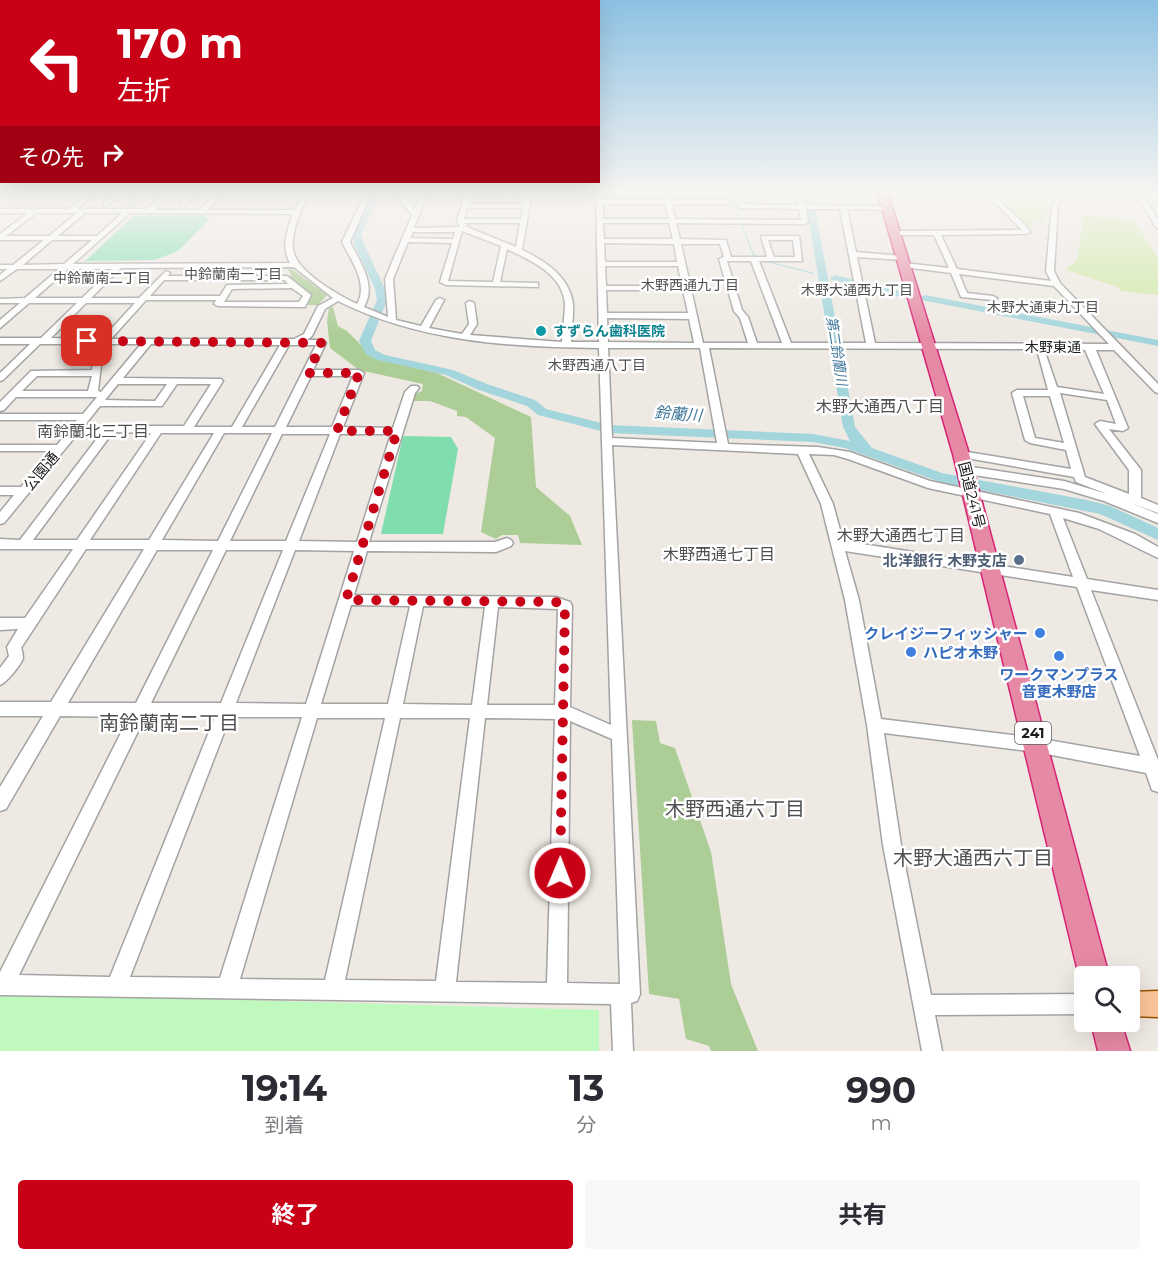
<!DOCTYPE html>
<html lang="ja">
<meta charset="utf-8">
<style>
body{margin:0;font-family:Montserrat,"Noto Sans JP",sans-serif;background:#f7f7f7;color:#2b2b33;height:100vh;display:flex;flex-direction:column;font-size:22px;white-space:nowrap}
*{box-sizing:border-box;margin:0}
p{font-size:20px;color:#7c7c81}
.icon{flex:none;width:33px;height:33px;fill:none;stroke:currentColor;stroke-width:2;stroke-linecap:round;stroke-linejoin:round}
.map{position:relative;height:1051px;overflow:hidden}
.sheet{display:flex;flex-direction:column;background:#fff;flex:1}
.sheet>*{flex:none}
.guide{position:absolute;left:0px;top:0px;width:600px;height:183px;box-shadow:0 6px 24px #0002;background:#c80117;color:#fff;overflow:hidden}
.fabs{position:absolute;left:1074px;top:966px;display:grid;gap:12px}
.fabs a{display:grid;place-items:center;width:66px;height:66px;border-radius:6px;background:#fff;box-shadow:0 6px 24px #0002;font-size:30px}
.pin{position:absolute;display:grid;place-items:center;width:51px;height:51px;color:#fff;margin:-26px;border-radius:12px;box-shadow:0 3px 9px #0006}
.me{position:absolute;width:66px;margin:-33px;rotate:1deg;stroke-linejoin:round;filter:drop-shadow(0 0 4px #0008)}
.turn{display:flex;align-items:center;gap:21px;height:126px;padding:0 18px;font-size:27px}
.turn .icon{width:78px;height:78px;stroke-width:2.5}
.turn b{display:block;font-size:42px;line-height:51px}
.then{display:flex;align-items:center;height:57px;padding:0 18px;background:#0003;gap:12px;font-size:22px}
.eta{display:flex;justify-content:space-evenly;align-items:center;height:102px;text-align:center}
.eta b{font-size:36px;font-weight:700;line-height:42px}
.cta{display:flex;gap:12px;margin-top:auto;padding:12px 18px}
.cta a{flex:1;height:69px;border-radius:6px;background:#c80117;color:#fff;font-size:24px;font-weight:700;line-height:69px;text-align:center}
.cta a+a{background:#f7f7f7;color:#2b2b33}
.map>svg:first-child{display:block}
.grass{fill:#cfe9a7}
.forest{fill:#adcd97}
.park{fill:#c0f9be}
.pitch{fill:#7fddae}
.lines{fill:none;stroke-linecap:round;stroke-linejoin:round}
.stream{stroke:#a2d5dc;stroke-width:1.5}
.river{fill:#a2d5dc;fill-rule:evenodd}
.minor-casing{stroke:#a3a3a3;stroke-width:3}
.major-casing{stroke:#955300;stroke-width:3}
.highway-casing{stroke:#d72476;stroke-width:3}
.minor{fill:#fff;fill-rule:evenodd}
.major{fill:#fbc69a;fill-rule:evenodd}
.highway{fill:#e689a5;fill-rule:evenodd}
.route{stroke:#c80117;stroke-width:10;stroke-dasharray:0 18}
.culture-dot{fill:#0f9aa8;stroke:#fff;stroke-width:2}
.service-dot{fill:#5c6f8a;stroke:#fff;stroke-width:2}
.shop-dot{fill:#3f7fe0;stroke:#fff;stroke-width:2}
.labels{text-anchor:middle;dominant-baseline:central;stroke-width:5;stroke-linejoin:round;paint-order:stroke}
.far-neighbourhood-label{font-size:14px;fill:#4f4f4f;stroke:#fff}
.far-culture-label{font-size:14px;font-weight:bold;fill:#0d838f;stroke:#fff;text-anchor:start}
.far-street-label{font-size:14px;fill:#1c1c1c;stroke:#fff}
.far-water-label{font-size:14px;font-style:italic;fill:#447a9c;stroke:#fff}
.shield{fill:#fff;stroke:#606060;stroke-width:1.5}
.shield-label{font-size:14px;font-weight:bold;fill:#1c1c1c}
.street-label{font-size:15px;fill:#1c1c1c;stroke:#fff}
.service-label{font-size:15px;font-weight:bold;fill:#4e5e75;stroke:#fff;text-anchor:end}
.shop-label{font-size:15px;font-weight:bold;fill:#366cbe;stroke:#fff;text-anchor:end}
.neighbourhood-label{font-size:16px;fill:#4f4f4f;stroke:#fff}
.water-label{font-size:16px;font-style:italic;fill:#447a9c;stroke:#fff}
.near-neighbourhood-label{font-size:20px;fill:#4f4f4f;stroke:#fff}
</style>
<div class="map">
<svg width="1158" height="1051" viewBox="0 0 1158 1051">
<rect width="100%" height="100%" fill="#eee9e2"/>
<g class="grass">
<path d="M991,191H1058L1050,199L1045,223L1034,220L1031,229Z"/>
<path d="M1080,215L1133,220L1158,258V295L1121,291L1118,287L1066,270L1077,259L1083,223Z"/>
</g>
<g class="forest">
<path d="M288,269L293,270L327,295L318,305H307L312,295L290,277L291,275Z"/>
<path d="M333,307L338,326L347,331L374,358L437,373L531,417L536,487L570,516L582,545L520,543L518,535H502L496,539L481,532L495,438L466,417L457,416V411L430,401H413V395L422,391L423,384L359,370L330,348L327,321L329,308Z"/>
<path d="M632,720L656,721L660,743L675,748L711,852L731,984L758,1051H711L709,1046L686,1039L679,999L649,994Z"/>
</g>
<path class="park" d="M0,993L599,1010V1051H0Z"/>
<g class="pitch">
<path d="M204,215L210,219L178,251L155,260L85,261L134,216Z"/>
<path d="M403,436L451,437L458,449L443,534H381Z"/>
</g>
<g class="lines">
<g class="stream">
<path d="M729,191L753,254L760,258"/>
<path d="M765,261L812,273"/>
</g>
<g class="river">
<path d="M374,191H382L361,234L364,244L385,289L387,300L371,341L375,350L385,355L453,370L487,384L535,400L546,409L609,425L813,434L850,441L843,427L804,191H812L855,427L872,448L942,473L1087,500L1110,506L1158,528V540L1100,514L940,482L845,448L813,442L609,433L538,415L527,406L479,390L446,375L377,360L366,354L359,341L377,300L375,289L354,244L353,234Z"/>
<path d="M835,275L908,293L909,295L904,298L832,280L830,278Z"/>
<path d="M925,295L1158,340V346L921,300L920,298Z"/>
</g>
<g class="minor-casing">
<g id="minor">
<path d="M92,191H99L77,209H147L167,191H174L155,210H200L217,191H224L207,210H295L304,191H310C302,209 291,229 293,249C295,271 338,295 357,304C369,284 351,260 342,242L366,191H372L350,242C360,262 377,285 364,307L388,317L385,279L412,215L393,191H400L415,209L422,191H428L414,228L460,227L457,221L466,191H532L522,250C544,260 570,277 573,304C574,316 571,330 571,342H599L596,195L567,191H602L603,200H665L663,191H669L671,200H728L731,202L728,204H672L675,219L801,220L799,209L740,208L737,206L740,204L798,205L797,195H735L732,193L734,191H802L805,205L887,206L890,208L887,210L847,209L856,252L902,256L906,258L902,260L857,257L875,343L1109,344L1054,286L959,274L967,293L993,296L997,298L993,300L961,297L951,273L904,267L900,265L904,263L949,268L934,235H894L890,233L894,231L1022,230L983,191H990L1027,227L1030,232L1026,234L941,235L957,269L1051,281L1046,271L1052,205L1064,191H1071L1058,205L1054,271L1060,283L1158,384V393L1155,392L1114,350H1096L1128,428L1123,431L1109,429L1141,470V498L1158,505V513L1131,503L1158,514V523L1104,501L1064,489L961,473L959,470L965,466L1064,481L1107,494L1076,482L1074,477L961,457L956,454L961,451L1071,469L1066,450L1030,443L1025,440L1012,393L1017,390H1048L1038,353L1034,349L709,348L728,444L818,447L850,452L930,481L1079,513L1135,534L1158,547V558L1099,529L1063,518L1087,579L1158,590V600L1091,590L1158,760V792L1152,790L1146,773L1036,752L884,733L901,845L931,995L1084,994V1014L935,1015L942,1051H922L883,845L867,725L845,600L821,504L798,454L612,445L640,994L637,1001L631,1003L633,1051H613L611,1004L0,995V972L129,717L60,716L6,809L0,811V787L43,716H0V702H51L144,549H86L21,648C22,649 23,656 23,658C21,665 6,683 0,685V668L9,656L7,647L18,629L0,630V618H25L73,549H0V539L20,540L102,432H79L4,523L0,524V512L14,495H0V487H21L51,451H0V445H57L77,420H0V414H83L97,397H16L4,410L0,411V402L31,371L92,370L94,347L97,344H40L3,380L0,381V373L30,344H0V338H41L77,303H29L0,328V320L20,303H0V299L25,298L59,269H17L0,281V275L7,269H0V265H13L44,240H0V234L28,213H0V209H69ZM471,195H525L523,204H468ZM603,204H665L669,219H603ZM467,208H523L521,219H464ZM806,209H840L866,343H791L759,261H802L799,236H761L767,257H731L726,240L680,239L676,223L805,224L808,222ZM36,213H77L49,236H6ZM85,213H122L97,236H58ZM130,213L293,214C287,230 281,247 290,263L73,264ZM465,223H520L516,247L467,227ZM603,223H669L673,239H604ZM462,231L501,246L493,282L448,281ZM413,232H455L453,239L410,238ZM52,240H92L64,264L23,265ZM768,240H793L795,257H774ZM408,242L452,243L440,282L446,285L538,287V283H535L500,282L507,249C530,260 563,274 565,304C565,317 562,330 562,342L470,335L477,324L474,303L470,301L466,303L469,324L462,334L429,328L444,300L440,298L436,300L421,326L396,320L393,279ZM604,243L674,244L677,262H605ZM681,244H720L724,257L719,259L734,311L740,318L748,343H703ZM727,261H751L782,343H757L748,317L742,310ZM605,266H678L682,286H606ZM294,267L333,298L318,306L304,334L294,339H111L146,300H216L214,304L218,306L305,307L311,295L287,276H168L170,273L166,271L139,298H91L121,268ZM68,269H112L82,298H35ZM164,280H285L288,284L230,285H227L220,296H150ZM292,288L303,296L299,302H224L232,289ZM606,290H683L688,313H607ZM338,301C420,342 509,347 599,348L611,725L570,707L572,606L570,602L556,597L354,595L367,551L496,552L511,546L513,543L511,540L507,538L495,542H369L415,393L419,388L417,386H411L405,392L393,428L343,427L364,373L359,370H313L326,343L322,340H307L312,336L325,309ZM86,303H135L102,339L51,338ZM607,318L689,319L694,343L608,342ZM107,344H141L101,392L98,391L103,347ZM151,344L280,345L232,427H194L223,381L221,379L123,378ZM289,345H316L275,427H242ZM608,348H700L717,443L612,438ZM1044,349L1085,350L1104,394L1057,387ZM37,376H92L88,391H22ZM311,376H353L332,427H286ZM118,384H167L155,401L105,400ZM177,384H211L184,426H84L100,406H162ZM1060,393L1107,400L1116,424L1100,421L1095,424L1129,470V494L1085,477ZM1023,396H1050L1064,443L1035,438ZM113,432L151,433L77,540H33ZM161,433H214L149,540H90ZM224,433H272L218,541L162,540ZM282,434H330L286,541H230ZM340,434H391L357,542L299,541ZM809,454L834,455L848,459L928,488L1050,514L1073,577L843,541L833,504ZM157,550H213L136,703H68ZM226,550H283L221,703H151ZM295,550L354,551L306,704L236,703ZM845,551L1077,587L1140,756L1036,738L881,719L859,600ZM351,605L410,606L388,704H321ZM423,606L485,607L472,705L403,704ZM498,607L558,609L555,705H487ZM145,717H215L110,977L19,975ZM230,717H302L220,978L130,977ZM317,718H385L325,980L240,979ZM400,718H470L436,981L345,980ZM485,718L555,719L547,983L456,982ZM570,721L612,739L620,984L567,983Z"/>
<path d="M118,191H125L108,205H104V203Z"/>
<path d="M142,191H149L133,205H129V203Z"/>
<path d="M192,191H199L185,205H181V203Z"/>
<path d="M1134,191H1140L1158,220V228L1155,226Z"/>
</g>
</g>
<g class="major-casing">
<path id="major" d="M1158,991V1017L1130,1016V992Z"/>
</g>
<g class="highway-casing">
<g id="highway">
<path d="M877,191H887L969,454L1109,976H1084V987L1079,976L953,454Z"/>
<path d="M1091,1022H1121L1130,1051H1098Z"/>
</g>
</g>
<use href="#minor" class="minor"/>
<use href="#major" class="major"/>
<use href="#highway" class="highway"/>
</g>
<linearGradient id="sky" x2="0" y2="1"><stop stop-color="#8cc1e3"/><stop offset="0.57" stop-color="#f7f5f2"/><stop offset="1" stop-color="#f7f5f2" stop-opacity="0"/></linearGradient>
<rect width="1158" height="338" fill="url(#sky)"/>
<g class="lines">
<path class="route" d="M87,341L322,343L308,373H359L337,431H397L346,600L556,602L565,606L560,873"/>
</g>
<circle class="culture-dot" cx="541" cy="331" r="6"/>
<circle class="service-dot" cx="1019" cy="560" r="6"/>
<g class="shop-dot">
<circle cx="1040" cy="633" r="6"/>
<circle cx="911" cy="652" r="6"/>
<circle cx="1059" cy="656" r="6"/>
</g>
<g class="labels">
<g class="far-neighbourhood-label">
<text x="233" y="274">中鈴蘭南一丁目</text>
<text x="102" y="278">中鈴蘭南二丁目</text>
<text x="690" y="285">木野西通九丁目</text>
<text x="857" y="290">木野大通西九丁目</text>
<text x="1043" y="307">木野大通東九丁目</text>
<text x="597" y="365">木野西通八丁目</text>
</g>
<g class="far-culture-label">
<text x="553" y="331">すずらん歯科医院</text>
</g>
<g class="far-street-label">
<text x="1053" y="347">木野東通</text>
</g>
<g class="far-water-label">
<text transform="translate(837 351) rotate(81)">第二鈴蘭川</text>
</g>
<rect class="shield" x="1015" y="722" width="36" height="22" rx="4.5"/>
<g class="shield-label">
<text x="1033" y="733">241</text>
</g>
<g class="street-label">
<text transform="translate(41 471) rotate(-50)">公園通</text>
<text transform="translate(972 495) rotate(76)">国道241号</text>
</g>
<g class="service-label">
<text x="1007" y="560">北洋銀行 木野支店</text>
</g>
<g class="shop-label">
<text x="1028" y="633">クレイジーフィッシャー</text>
<text x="923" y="652" text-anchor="start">ハピオ木野</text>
<text x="1059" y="674" text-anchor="middle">ワークマンプラス<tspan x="1059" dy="17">音更木野店</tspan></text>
</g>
<g class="neighbourhood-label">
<text x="880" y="406">木野大通西八丁目</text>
<text x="93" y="431">南鈴蘭北三丁目</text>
<text x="901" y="535">木野大通西七丁目</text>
<text x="719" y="554">木野西通七丁目</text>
</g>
<g class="water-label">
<text transform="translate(678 414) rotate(4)">鈴蘭川</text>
</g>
<g class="near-neighbourhood-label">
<text x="169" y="723">南鈴蘭南二丁目</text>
<text x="735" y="809">木野西通六丁目</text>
<text x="973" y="858">木野大通西六丁目</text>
</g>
</g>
</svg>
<div class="fabs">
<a><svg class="icon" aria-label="search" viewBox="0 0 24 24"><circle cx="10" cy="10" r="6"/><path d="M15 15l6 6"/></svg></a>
</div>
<div class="pin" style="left:87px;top:341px;background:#d93025"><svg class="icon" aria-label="arrive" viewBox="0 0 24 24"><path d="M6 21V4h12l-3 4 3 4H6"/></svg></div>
<svg class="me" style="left:560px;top:873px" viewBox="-20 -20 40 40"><circle r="17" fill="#c80117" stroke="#fff" stroke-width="3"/><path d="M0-11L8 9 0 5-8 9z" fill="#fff"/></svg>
<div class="guide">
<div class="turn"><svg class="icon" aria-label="left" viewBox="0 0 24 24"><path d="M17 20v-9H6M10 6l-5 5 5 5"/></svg><div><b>170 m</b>左折</div></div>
<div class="then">その先<svg class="icon" aria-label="right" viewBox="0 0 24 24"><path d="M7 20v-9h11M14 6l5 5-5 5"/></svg></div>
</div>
</div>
<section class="sheet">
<div class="eta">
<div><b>19:14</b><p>到着</p></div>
<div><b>13</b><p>分</p></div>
<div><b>990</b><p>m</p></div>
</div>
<div class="cta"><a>終了</a><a>共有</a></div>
</section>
